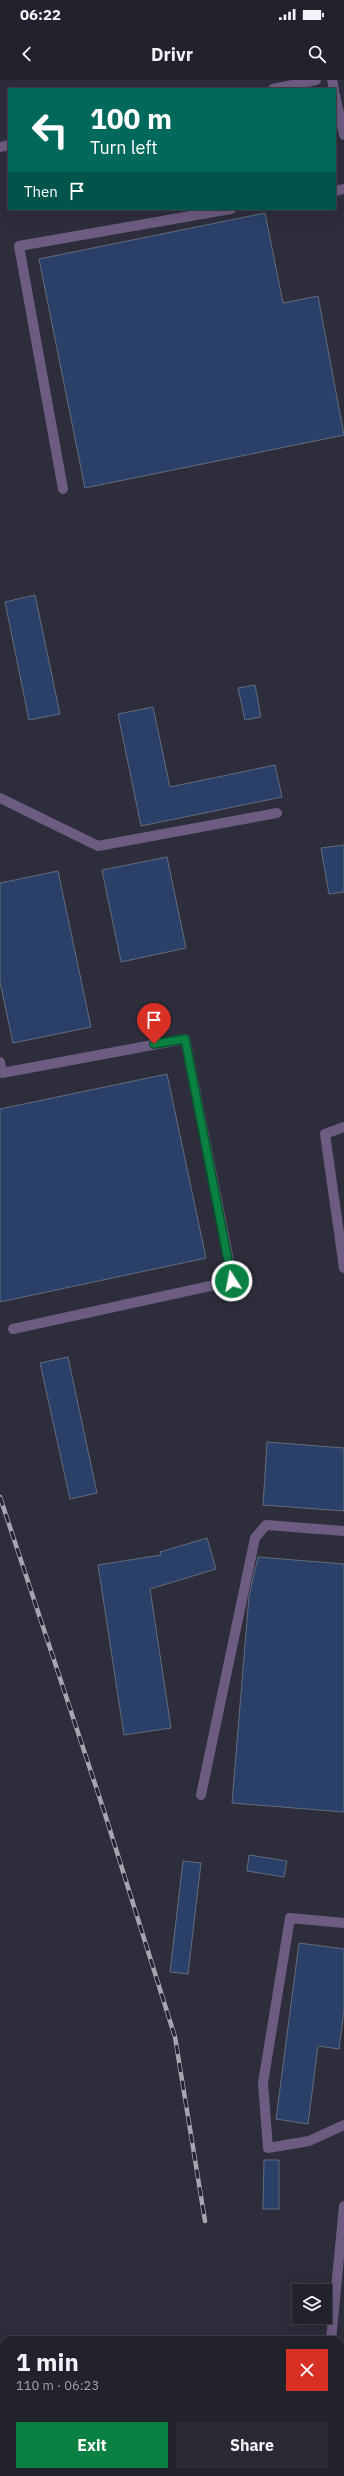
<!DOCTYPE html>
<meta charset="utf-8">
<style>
body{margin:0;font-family:"IBM Plex Sans",sans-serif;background:#2a2a35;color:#f1f3f6;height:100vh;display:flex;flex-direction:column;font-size:15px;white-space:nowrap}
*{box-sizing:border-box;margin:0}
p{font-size:13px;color:#a2a4aa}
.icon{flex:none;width:22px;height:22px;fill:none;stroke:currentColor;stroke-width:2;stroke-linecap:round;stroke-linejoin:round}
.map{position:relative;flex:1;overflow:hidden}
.details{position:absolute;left:0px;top:2256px;width:344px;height:140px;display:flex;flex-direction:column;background:#22222d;border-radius:12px 12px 0 0;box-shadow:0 4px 16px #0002,0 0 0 1px #3f3f49}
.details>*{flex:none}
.hud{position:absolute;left:8px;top:8px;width:328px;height:122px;border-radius:0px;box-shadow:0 4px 16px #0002,0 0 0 1px #3f3f49;background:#00695c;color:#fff;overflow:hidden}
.fabs{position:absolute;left:292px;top:2204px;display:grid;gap:8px}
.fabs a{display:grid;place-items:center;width:40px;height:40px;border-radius:0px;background:#22222d;box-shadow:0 4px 16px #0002,0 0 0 1px #3f3f49;font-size:20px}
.pin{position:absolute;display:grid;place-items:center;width:34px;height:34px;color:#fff;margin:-41px -17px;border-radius:50% 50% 50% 0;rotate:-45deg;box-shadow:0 0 4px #0007}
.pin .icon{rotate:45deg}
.me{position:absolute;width:44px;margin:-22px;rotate:349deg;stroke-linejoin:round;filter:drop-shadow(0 0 3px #0008)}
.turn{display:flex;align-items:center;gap:14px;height:84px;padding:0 16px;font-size:18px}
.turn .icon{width:52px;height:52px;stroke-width:2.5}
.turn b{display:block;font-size:28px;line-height:34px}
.then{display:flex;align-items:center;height:38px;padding:0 16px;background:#0003;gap:8px;font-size:15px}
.round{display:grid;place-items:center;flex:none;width:42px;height:42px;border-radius:0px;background:#2a2a35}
.head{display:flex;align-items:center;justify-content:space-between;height:68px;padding:0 16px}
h1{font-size:24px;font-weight:800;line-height:30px}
.primary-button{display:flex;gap:8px;margin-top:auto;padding:8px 16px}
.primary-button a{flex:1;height:46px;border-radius:0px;background:#0b8043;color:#fff;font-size:16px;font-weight:800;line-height:46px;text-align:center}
.primary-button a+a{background:#2a2a35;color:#f1f3f6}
.status{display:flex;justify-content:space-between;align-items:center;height:28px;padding:0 20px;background:#22222d;direction:ltr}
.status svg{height:11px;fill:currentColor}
header{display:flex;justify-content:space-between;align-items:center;height:52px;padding:0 16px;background:#22222d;font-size:18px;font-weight:800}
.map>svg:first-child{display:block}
.building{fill:#2b4069;stroke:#636c7c}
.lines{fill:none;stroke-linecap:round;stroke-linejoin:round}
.minor{stroke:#6c5c81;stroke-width:10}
.rail-casing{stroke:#a6a6b2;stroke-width:4.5}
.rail{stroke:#232332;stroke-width:3;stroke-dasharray:9;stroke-linecap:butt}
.route-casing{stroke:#07532c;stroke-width:10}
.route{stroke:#0b8043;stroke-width:7}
</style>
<div class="status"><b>06:22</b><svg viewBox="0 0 49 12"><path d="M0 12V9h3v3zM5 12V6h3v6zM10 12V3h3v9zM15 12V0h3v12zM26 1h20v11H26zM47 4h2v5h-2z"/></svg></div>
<header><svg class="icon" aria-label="back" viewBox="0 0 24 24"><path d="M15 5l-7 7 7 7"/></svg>Drivr<svg class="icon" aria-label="search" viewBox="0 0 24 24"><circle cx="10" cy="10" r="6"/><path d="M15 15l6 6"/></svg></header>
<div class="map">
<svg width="344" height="2396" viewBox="0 0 344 2396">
<rect width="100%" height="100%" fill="#2d2d3c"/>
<g class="building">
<path d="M265,133L283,223L318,216L344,355L85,408L39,179Z"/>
<path d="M35,515L60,634L29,640L5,522Z"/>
<path d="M255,605L261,637L245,640L238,608Z"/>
<path d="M153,627L170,707L275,685L282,717L141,746L118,634Z"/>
<path d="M344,765V812L329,814L321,768Z"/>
<path d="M167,777L186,868L121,882L102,790Z"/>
<path d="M58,791L91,947L13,963L0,902V803Z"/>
<path d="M167,994L206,1178L0,1222V1029Z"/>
<path d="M68,1277L97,1413L70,1419L40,1283Z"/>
<path d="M267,1362L344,1368V1431L263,1425Z"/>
<path d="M207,1458L216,1489L150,1509L171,1648L124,1655L98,1485L161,1475L160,1472Z"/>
<path d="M258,1477L344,1484V1732L232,1723L249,1516Z"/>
<path d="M249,1775L287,1781L284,1797L247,1791Z"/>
<path d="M183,1781L201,1783L188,1894L170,1892Z"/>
<path d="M299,1863L344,1869V1930L339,1969L318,1966L308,2044L276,2039Z"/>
<path d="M264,2080H279V2129H263Z"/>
</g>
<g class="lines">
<g class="minor">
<path d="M332,0L334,9"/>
<path d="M273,9L316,0"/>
<path d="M335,15L344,55"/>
<path d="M0,67L9,65"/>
<path d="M335,111L344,109"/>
<path d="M63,409L19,166L231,129"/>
<path d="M0,718L98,766L277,733"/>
<path d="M0,982L2,993L185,959L233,1201L13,1249"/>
<path d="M344,1047L325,1054L344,1188"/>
<path d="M201,1715L255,1458L266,1445L344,1451"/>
<path d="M344,1843L290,1838L263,2003L268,2068L309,2061L344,2045"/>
<path d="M331,2260L344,2126"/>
</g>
<g class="rail-casing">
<path id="rail" d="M0,1417L104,1731L175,1957L205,2141"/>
</g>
<use href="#rail" class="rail"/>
</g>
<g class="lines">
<g class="route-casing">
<path id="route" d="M154,964L185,959L232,1201"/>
</g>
<use href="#route" class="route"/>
</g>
</svg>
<div class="fabs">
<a><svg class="icon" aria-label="layers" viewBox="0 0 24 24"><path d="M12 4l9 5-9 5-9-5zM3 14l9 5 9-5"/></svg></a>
</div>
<div class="pin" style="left:154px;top:964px;background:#d93025"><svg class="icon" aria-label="arrive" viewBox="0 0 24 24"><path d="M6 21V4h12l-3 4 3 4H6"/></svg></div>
<svg class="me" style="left:232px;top:1201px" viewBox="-20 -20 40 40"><circle r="17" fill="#0b8043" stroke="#fff" stroke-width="3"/><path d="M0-11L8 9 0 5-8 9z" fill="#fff"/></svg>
<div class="hud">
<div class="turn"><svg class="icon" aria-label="left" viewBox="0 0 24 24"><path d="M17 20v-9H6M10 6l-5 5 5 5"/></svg><div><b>100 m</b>Turn left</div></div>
<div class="then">Then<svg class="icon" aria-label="arrive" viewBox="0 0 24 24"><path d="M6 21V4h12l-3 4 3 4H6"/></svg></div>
</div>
<section class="details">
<div class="head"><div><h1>1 min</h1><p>110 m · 06:23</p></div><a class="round" style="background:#d93025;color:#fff"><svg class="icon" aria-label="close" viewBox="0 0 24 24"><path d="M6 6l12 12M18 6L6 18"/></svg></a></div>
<div class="primary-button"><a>Exit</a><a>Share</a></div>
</section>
</div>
